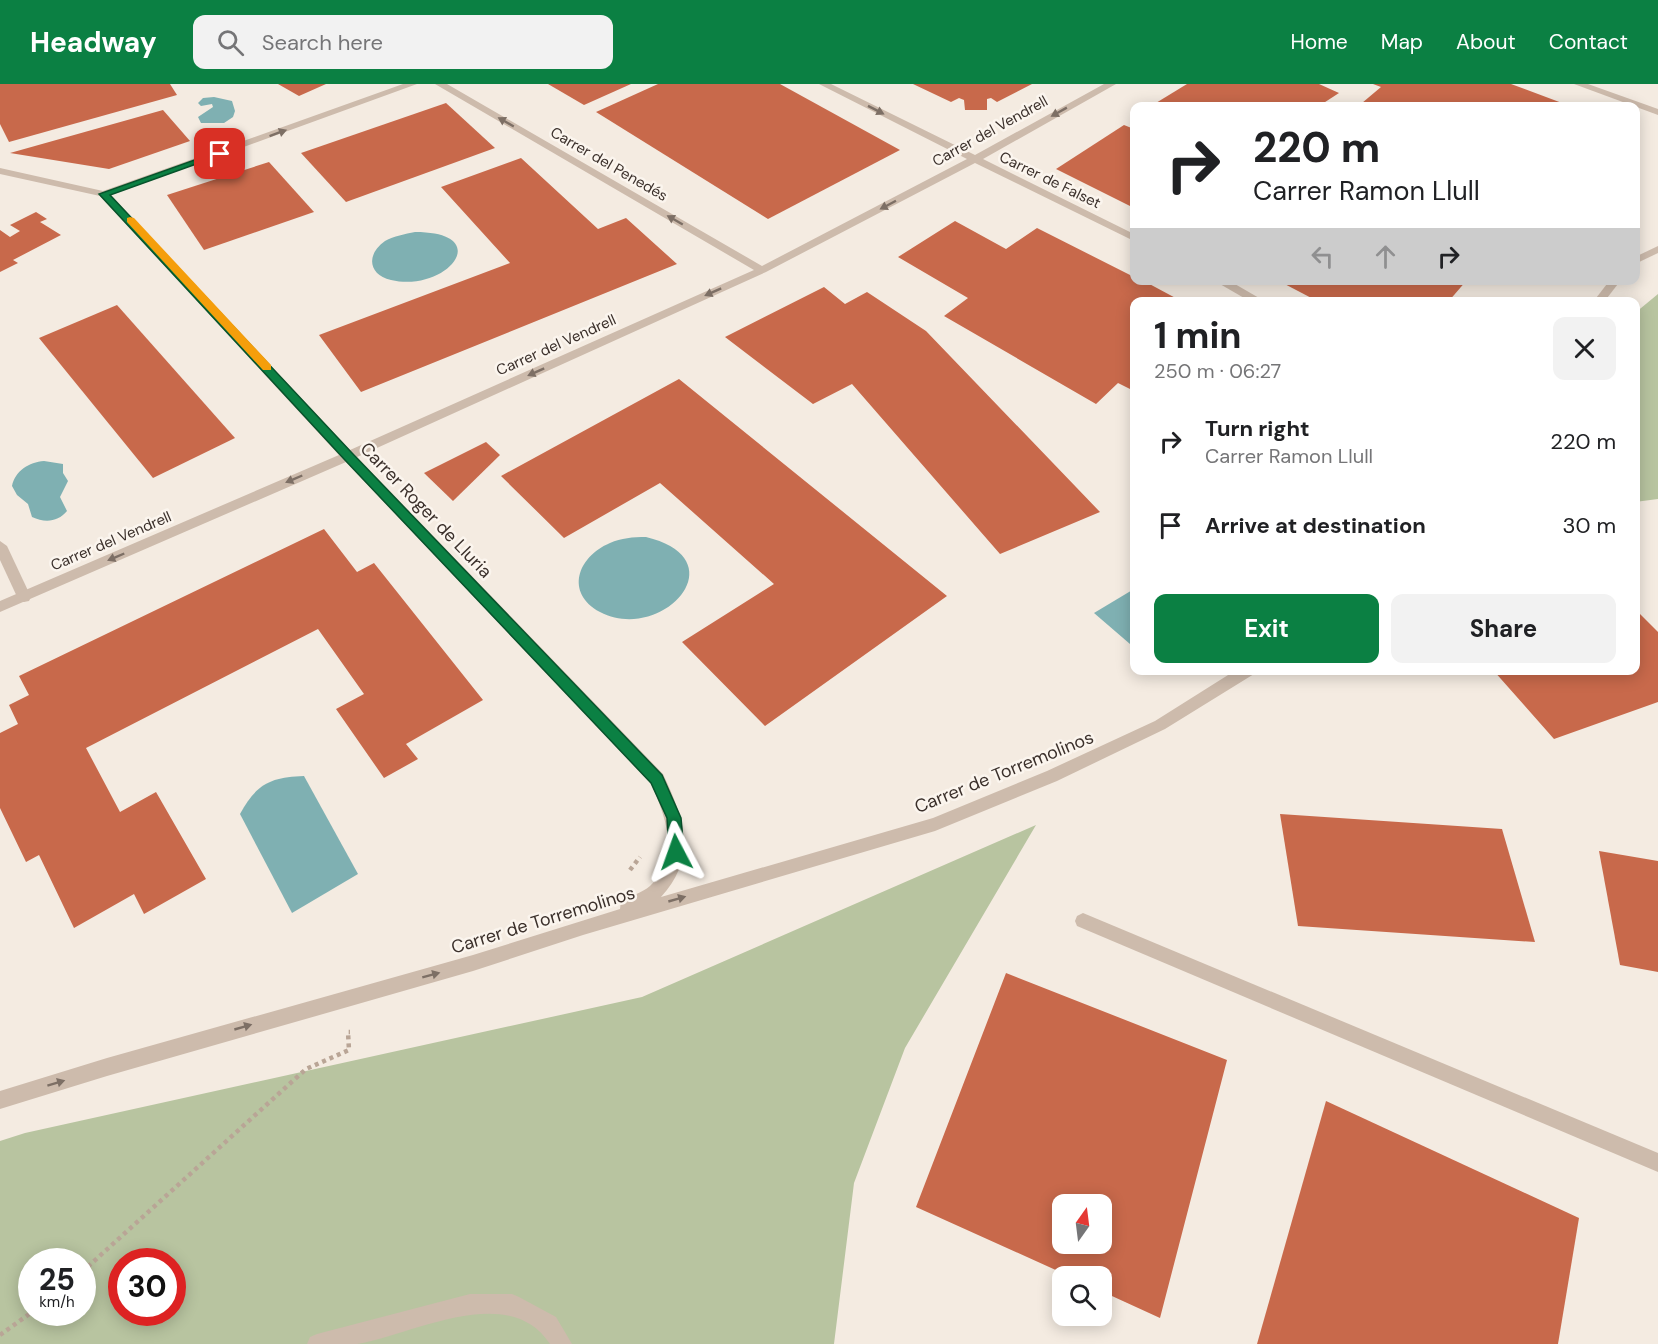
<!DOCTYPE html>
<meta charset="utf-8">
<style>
body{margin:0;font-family:"DM Sans",sans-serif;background:#f2f2f2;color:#202124;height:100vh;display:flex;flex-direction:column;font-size:22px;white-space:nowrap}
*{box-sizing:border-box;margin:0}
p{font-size:20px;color:#757577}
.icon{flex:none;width:33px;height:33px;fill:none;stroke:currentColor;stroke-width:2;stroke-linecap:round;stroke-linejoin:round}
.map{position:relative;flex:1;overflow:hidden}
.panel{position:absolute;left:1130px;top:213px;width:510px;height:378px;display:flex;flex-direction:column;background:#fff;border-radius:12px;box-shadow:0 3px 15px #0003}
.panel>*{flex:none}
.hud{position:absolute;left:1130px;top:18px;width:510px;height:183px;border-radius:12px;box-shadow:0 3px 15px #0003;background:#fff;color:#202124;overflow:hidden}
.needle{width:39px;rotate:14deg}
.controls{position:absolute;left:1052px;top:1110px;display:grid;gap:12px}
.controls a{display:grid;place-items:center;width:60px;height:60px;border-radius:12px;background:#fff;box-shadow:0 3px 15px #0003;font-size:30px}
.speed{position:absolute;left:18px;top:1164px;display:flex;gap:12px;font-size:30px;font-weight:700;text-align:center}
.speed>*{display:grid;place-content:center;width:78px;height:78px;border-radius:50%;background:#fff;box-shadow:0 3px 15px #0003;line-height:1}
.speed small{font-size:15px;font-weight:400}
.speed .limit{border:9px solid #d22;background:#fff;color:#111}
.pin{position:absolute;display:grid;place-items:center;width:51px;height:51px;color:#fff;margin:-26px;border-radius:12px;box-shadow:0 3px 9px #0006}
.me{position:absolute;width:66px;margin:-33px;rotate:356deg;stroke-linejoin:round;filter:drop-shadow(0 0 4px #0008)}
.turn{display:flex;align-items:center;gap:21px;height:126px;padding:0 24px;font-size:27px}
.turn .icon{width:78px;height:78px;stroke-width:2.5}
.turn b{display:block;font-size:42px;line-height:51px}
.lanes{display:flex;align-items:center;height:57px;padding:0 24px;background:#0003;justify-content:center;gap:30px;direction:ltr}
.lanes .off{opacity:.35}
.round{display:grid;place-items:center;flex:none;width:63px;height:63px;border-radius:12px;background:#f2f2f2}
.overview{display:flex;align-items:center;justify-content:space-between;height:102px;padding:0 24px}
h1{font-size:36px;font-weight:700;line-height:45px}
.cta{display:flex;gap:12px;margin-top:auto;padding:12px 24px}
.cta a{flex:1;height:69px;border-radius:12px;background:#0b8043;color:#fff;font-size:24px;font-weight:700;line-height:69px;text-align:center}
.cta a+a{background:#f2f2f2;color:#202124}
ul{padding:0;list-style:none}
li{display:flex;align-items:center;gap:18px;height:84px;padding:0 24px}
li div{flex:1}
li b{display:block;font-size:22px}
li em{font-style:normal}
header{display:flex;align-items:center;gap:36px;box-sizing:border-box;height:84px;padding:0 30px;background:#0b8043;color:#fff}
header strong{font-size:28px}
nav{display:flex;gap:33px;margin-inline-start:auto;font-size:21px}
.search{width:420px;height:54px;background:#f2f2f2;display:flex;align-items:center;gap:15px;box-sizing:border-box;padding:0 21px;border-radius:12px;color:#757577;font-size:22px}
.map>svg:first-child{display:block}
.green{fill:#b8c4a0;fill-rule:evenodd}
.water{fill:#7fb0b2}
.building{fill:#c8694b;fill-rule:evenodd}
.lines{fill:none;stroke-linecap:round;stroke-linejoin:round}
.path{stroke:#b9a596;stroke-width:4.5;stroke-dasharray:4 4;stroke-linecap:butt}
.lane{fill:#cdbbac;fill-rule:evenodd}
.street{fill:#cdbbac;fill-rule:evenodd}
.oneway{fill:#7d6f65}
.route{fill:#0b8043;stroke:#07532c;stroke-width:1.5}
.slow{fill:#f59e0b}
.labels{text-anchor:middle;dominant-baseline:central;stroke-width:5;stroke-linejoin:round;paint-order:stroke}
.far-street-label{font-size:15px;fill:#3b302b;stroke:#fbf5ee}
.street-label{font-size:18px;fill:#3b302b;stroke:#fbf5ee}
</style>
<header>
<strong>Headway</strong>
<div class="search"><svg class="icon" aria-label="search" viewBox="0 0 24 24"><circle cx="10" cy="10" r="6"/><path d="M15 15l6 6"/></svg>Search here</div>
<nav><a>Home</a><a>Map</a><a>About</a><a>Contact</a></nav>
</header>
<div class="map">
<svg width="1658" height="1260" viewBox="0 0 1658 1260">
<rect width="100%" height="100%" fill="#f4ebe1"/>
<g class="green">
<path d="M1658,210V415L1635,418V229Z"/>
<path d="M1036,741L905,964L854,1099L834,1260H0V1057L25,1049L642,913ZM32,1178H82V1228H32ZM122,1178H172V1228H122Z"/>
</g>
<g class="water">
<path d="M214,13L232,17L235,27L233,33L224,39H201L198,33L213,23L212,20L201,22L198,19L203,14Z"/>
<path d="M415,148C496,148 447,209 391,196C368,191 366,170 385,157C394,152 405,150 415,148Z"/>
<path d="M44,377L63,380V389L68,397L60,413L67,427C58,438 45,439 32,433L28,420L17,411L12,402C15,387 29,378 44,377Z"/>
<path d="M646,453C740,476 661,560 600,528C565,509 577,473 610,459C621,454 633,453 646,453Z"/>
<path d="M1134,505V558L1130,560L1094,529Z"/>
<path d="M304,692L358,790L292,829L240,730C256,700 271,693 304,692Z"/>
</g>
<g class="building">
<path d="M0,0H170L177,11L9,58L0,40Z"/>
<path d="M278,0H326L299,12Z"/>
<path d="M548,0H631L584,21Z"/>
<path d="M658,0H780L900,66L768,135L596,28Z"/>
<path d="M913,0H1032L997,18L991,14L987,15V26H965L964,16L959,14L951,18Z"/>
<path d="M1187,0H1319L1339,9L1319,22H1151Z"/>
<path d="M1373,0H1511L1570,22H1371L1362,19L1381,3Z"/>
<path d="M446,19L495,64L346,118L301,69Z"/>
<path d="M163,26L190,57L109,85L10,69Z"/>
<path d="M1124,41L1134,45V124L1056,85Z"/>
<path d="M521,74L598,145L626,134L677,180L361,308L319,251L510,179L441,103Z"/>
<path d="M269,78L314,128L204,166L167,111Z"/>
<path d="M36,128L47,135L40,138L61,151L13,176L18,179L0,188V146L10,153L20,147L10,141Z"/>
<path d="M955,137L1006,165L1037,144L1134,193V196H1142L1183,218H1134V307L1118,299L1096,320L944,232L968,214L898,173Z"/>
<path d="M1277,196H1467L1448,218H1319Z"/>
<path d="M824,203L845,220L867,208L926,247L1100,428L1000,470L852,300L813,320L725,253Z"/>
<path d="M117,221L235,354L153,394L39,254Z"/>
<path d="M679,295L947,512L765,642L682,558L774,500L660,399L564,454L501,392Z"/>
<path d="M486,358L500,371L453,417L424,389Z"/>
<path d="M324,445L357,488L374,479L483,616L406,660L418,675L384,694L336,625L364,610L318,545L86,664L120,728L156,708L206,795L144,830L134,810L74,844L39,771L26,778L0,724V649L18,640L9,621L29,611L19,592Z"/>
<path d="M1635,525L1658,548V618L1554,655L1493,586H1635Z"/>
<path d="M1280,730L1502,745L1535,858L1298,842Z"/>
<path d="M1599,767L1658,777V888L1620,881Z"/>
<path d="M1006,889L1227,976L1160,1234L1101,1207V1192H1069L916,1123ZM1062,1120H1101V1160H1062Z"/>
<path d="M1326,1017L1579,1134L1558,1260H1257Z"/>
</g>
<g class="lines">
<g class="path">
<path d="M630,786L640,773"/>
<path d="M82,1188L306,985L349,966L348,948H350"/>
<path d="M0,1251L32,1228"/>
</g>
<g class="lane">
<path d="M0,457L7,462L31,513L29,517L24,518L19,517L0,476Z"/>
<path d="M1083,829L1658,1069V1088L1077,842L1075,837L1077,832Z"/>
<path d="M470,1210H512L519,1213L556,1233L572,1260H550C509,1197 414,1250 357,1260C341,1260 323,1260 307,1260L310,1253L317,1250Z"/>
</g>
<g class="street">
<path d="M403,0H417L111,111L350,366L754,186L435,0H447L762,182L967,75L819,0H831L975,71L1104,0H1116L983,75L1134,150V157L975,79L766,188L357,373L663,690C684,734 698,773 661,813L933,734L1047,687L1155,637L1236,586H1256L1254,590L1165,645L1057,697L935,747L583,851L473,887L107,992L0,1025V1007L107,974L473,871L620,825L621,817C630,812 642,809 650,802C682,773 665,732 651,699L346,378L0,528V517L339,371L100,112L0,90V84L103,107Z"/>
<path d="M1574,0H1588L1658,25V31Z"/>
<path d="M1658,162V169L1635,180V173Z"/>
<path d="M1213,196H1228L1266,218H1251Z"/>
<path d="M1610,196H1621L1604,218H1593Z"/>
</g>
</g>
<defs><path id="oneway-solid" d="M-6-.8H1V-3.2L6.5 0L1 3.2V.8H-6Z" transform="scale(1.5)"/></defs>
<g class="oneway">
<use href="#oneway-solid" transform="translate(876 26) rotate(27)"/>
<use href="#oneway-solid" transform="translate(1059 28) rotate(151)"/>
<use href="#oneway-solid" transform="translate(506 38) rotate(-150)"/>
<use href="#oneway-solid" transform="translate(278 49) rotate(-20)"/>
<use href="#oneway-solid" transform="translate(888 121) rotate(152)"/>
<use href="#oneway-solid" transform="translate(675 136) rotate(-150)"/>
<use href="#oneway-solid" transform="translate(713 208) rotate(156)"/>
<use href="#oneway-solid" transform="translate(536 288) rotate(156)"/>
<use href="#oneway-solid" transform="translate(294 395) rotate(157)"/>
<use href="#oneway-solid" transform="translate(116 473) rotate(157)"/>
<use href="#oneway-solid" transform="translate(677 815) rotate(-16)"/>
<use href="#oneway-solid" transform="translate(431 891) rotate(-15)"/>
<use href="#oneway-solid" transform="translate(243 943) rotate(-16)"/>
<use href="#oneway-solid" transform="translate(56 999) rotate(-17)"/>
</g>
<path class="route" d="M217,68L224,70L110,111L352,369L662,691L681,734L684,768L682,773L676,775L671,773L669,768L667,734L651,699L344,375L99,110Z"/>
<path class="slow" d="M130,133L134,134L271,281V286H263L127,138V134Z"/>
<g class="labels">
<g class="far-street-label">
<text transform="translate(990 47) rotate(-29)">Carrer del Vendrell</text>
<text transform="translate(609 80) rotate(30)">Carrer del Penedés</text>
<text transform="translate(1050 96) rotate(26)">Carrer de Falset</text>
<text transform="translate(556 261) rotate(-24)">Carrer del Vendrell</text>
<text transform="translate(111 457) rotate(-23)">Carrer del Vendrell</text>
</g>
<g class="street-label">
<text transform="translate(426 426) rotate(46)">Carrer Roger de Lluria</text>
<text transform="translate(1004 688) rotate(-22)">Carrer de Torremolinos</text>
<text transform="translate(543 836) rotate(-17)">Carrer de Torremolinos</text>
</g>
</g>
</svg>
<div class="controls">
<a><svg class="needle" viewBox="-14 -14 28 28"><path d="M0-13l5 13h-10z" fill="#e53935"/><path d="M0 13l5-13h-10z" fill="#757577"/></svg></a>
<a><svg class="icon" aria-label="search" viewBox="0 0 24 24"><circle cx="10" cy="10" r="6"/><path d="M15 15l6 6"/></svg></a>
</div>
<div class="speed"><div>25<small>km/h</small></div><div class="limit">30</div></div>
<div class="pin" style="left:220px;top:70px;background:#d93025"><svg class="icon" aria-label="arrive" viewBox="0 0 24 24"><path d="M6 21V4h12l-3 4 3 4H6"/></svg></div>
<svg class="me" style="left:676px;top:768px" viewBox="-20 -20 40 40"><path d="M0-17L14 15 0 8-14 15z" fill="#0b8043" stroke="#fff" stroke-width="4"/></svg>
<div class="hud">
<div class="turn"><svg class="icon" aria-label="right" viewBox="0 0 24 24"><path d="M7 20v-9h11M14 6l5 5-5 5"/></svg><div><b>220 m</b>Carrer Ramon Llull</div></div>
<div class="lanes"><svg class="icon off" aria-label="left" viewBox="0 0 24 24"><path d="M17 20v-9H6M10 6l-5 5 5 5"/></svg><svg class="icon off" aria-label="ahead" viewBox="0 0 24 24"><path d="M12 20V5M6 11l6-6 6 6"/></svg><svg class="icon" aria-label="right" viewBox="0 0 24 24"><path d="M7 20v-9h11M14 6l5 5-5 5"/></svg></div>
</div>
<section class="panel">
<div class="overview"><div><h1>1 min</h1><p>250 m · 06:27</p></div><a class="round"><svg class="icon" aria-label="close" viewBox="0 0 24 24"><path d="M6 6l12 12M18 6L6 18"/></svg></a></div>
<ul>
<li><svg class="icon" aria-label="right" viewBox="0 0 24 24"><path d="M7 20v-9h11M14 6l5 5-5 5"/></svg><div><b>Turn right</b><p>Carrer Ramon Llull</p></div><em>220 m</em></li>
<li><svg class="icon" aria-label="arrive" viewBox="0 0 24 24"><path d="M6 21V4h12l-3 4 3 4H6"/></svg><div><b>Arrive at destination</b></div><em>30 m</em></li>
</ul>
<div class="cta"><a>Exit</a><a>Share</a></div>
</section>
</div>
